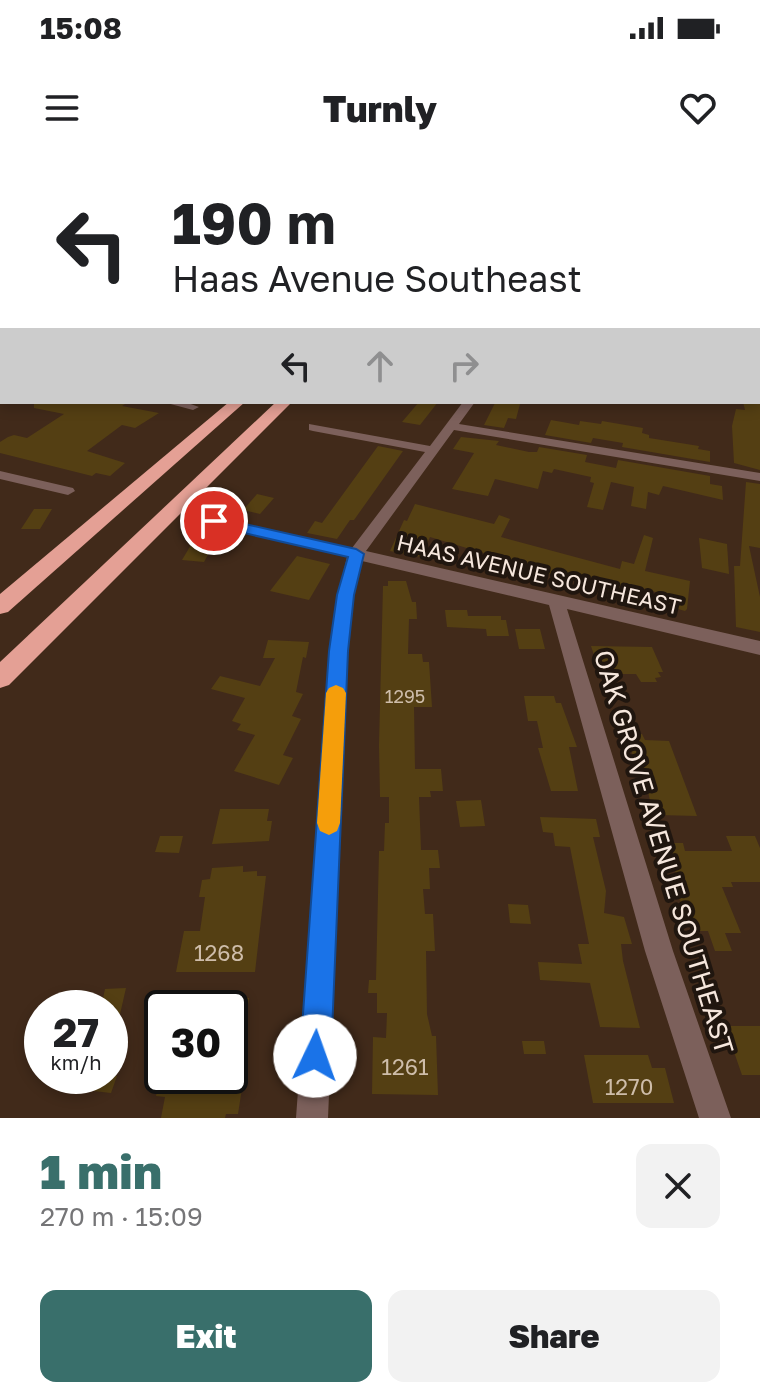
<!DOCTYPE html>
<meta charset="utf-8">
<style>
body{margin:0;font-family:"Golos Text",sans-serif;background:#f2f2f2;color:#202124;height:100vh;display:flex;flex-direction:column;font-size:30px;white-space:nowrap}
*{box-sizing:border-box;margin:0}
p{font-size:26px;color:#757577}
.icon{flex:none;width:44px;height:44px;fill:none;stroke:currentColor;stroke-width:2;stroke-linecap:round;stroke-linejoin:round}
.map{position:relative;height:958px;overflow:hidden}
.drawer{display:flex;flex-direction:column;background:#fff;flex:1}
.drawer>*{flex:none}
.guide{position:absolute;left:0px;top:0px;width:760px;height:244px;box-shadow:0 4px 12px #0003;background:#fff;color:#202124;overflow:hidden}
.speed{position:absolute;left:24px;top:830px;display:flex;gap:16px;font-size:40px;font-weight:700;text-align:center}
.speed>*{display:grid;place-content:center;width:104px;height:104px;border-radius:50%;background:#fff;box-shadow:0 4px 12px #0003;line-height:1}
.speed small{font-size:20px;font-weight:400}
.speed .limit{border:4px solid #111;border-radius:12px;background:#fff;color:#111}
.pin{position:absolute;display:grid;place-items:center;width:68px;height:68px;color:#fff;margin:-34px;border:4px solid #fff;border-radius:50%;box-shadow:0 2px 8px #0007}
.me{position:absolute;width:88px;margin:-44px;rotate:3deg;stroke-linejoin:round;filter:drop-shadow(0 0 6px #0008)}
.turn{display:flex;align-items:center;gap:28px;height:168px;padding:0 40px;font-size:36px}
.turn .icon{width:104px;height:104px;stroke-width:2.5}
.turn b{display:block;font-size:56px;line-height:68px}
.lanes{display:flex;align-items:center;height:76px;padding:0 40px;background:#0003;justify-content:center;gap:40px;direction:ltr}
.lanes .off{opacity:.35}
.round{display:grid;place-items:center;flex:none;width:84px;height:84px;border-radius:16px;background:#f2f2f2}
.overview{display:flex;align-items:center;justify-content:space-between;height:136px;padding:0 40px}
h1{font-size:48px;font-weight:800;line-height:60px;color:#396f6b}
.button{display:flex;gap:16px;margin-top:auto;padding:16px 40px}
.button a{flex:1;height:92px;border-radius:16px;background:#396f6b;color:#fff;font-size:32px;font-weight:800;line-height:92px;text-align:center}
.button a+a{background:#f2f2f2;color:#202124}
.status{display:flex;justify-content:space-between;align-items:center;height:56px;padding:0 40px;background:#fff;direction:ltr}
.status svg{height:22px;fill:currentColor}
header{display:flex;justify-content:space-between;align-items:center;height:104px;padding:0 40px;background:#fff;font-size:36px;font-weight:800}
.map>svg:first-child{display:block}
.building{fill:#543f13}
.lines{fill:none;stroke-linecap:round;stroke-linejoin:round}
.minor{fill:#7c605b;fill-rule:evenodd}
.tertiary{fill:#7c605b;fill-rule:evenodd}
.primary{fill:#c68e85;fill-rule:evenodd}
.motorway{fill:#e4a095;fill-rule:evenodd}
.route{fill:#1a73e8;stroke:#114b97;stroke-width:2}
.slow{fill:#f59e0b}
.labels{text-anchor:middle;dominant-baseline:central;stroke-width:8;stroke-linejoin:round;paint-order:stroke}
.number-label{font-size:18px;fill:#cebdaa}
.street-label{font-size:22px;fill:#f6e7dd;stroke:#20160f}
.near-number-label{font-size:22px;fill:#cebdaa}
.near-street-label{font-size:26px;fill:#f6e7dd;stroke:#20160f}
</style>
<div class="status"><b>15:08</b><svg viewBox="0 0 49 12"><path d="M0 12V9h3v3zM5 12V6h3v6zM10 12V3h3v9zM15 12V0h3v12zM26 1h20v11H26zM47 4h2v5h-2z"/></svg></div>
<header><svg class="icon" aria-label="menu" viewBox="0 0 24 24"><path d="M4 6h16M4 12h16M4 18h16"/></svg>Turnly<svg class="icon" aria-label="heart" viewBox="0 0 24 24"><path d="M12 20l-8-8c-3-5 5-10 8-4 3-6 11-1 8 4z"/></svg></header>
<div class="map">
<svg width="760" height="958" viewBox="0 0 760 958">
<rect width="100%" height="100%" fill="#412a1a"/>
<g class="building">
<path d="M34,242H128L122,246L159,253L135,268L122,265L87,291L125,303L110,316L96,313L92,316L0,293V282L8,277L14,275L27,278L64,254L34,248Z"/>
<path d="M419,242H438L420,265L402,262Z"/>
<path d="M505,242L520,244L516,259L508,258L504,268L484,265L495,243Z"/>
<path d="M743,242H760V310L734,303L732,266L736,249L745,250Z"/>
<path d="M551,260L579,265L580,261L601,264L602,261L643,268L642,273L649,275V278L699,286L698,289L710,291V302L622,287L623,283L593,278L591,283L545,275Z"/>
<path d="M461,277L499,281L496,285L529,292H537L539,287L587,295L585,302L616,308L618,300L710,316V324L722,326L723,340L663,326L659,335L648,332L646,349L631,346L634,327L611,322L603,350L587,347L594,323L590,322L591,317L554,309L552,313L543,311L538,329L495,319L488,336L452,329L474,293L453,289Z"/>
<path d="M378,286L403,291L354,360H350L337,379L307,373L315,361L322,363Z"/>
<path d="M746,322L760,324V388L749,386L760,437V472L736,467L734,406H740Z"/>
<path d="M257,334L274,338L260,354L243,350Z"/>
<path d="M415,344L494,364L499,355L510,359L501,377L620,409L622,401L634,404L644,375L653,378L645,411L690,421L687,449L685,451L660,444L662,434L639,427L636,436L603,428L516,405L517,403L430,377L421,397L390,391L404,360L407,361Z"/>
<path d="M34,349H52L40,369H21Z"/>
<path d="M195,378L216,380L204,402L182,400Z"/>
<path d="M699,378L727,384L729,414L702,408Z"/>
<path d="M297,396L330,404L309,440L270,431Z"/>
<path d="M388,421H406L412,442H416L417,459H409L408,494H422L423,502H429L432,547H414L415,609H441L443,631H430L431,637H419L421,690H438L440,708H429L430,729H423L425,754H433L435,791H426L427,854L432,876H436L438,935L372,934L373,877L386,878L387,853H377V833H368L369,820H376L379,691H384L385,663H389V637H380L379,585L383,426H388Z"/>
<path d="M445,450H467L468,456H501V460H506L509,476H487L486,469L447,467Z"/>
<path d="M515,469H540L545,489H519Z"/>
<path d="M268,480L309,482L306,498L303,497L296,532L303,534L292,556L301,559L283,595L293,598L279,625L234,611L255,575L237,570L241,564L232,561L245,538L211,529L220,516L260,526L275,498H263Z"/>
<path d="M591,486L652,487L663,512H658L661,517L655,518L657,522H641L636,514H614L612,510H605L603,504H597Z"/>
<path d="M524,536H554L556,543H561L577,587H569L578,631H551L538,588H543L537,561H528Z"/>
<path d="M626,574H642L645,580L669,581L697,656L659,655L657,650H652L643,608H637Z"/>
<path d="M481,640L485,666L460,667L456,641Z"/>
<path d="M220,649H269L267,661H272L269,681L212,684Z"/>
<path d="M540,657L596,659L600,677H593L606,731L604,753L624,757L632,784H621L623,801L640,868L600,867L590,823L540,820L538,802L582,804L578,784H589L570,687L555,686L553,673L543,672Z"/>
<path d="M160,676H183L179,693L155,692Z"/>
<path d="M726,676H755L760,688V722H731L733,727H722L741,773H725L732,791H715L708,771H691L679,738H685L665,683H683L685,691H732Z"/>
<path d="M243,706V712L257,711V716H266L255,812H176L184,771H200L205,737H199L202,720L210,719L212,708Z"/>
<path d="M508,744L528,745L531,764L510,763Z"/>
<path d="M126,828L115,876H110V848H101L105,829Z"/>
<path d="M230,838H249L245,868L230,869Z"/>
<path d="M725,866H760V915H742Z"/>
<path d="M522,881H544L546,894H524Z"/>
<path d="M584,895H648L652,908H665L674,943H593Z"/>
<path d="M230,909H245L238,954H226L225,958H161L165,937L156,936L160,916H230Z"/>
<path d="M90,916H117L111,933L85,930Z"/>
</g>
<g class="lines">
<g class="minor">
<rect x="758" y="152" width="2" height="6"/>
<rect x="0" y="208" width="2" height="6"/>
<rect x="758" y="211" width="2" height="6"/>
<path d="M163,242H185L199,247L193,250Z"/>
<path d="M463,242H475L459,264L760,313V321L454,270L366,391L760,481V495L567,449L673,791L731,958H699L645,791L549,445L362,401L354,435L348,491L328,958H296L330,491L338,435L347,397L209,364L207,361L214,357L352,388L425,292L313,271L309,270V264L430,286Z"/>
<path d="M0,311L73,328L75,331L68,335L0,319Z"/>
</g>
<rect class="tertiary" x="0" y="154" width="2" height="6"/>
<path class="primary" d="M0,186H2L0,193Z"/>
<g class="motorway">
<path d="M229,242H245L8,452L0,454V434Z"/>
<path d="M276,242H292L9,525L0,528V502Z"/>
</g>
</g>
<linearGradient id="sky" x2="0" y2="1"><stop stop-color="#24170e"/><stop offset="0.45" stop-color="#544a49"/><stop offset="1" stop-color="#544a49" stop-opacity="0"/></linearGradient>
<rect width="760" height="245" fill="url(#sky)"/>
<path class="route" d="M214,357L356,389L364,394L354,435L348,491L331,896L326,906L315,911L305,906L300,896L329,491L337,435L348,397L209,365V358Z"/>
<path class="slow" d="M336,525L343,528L346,533L340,663L337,671L329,675L320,671L317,663L326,533L329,528Z"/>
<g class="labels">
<g class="number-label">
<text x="405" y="536">1295</text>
</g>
<g class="street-label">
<text transform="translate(539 414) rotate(13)">HAAS AVENUE SOUTHEAST</text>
</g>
<g class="near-number-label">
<text x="219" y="792">1268</text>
<text x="405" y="906">1261</text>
<text x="629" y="926">1270</text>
</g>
<g class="near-street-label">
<text transform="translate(664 692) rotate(73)">OAK GROVE AVENUE SOUTHEAST</text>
</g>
</g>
</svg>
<div class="speed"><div>27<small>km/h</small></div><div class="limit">30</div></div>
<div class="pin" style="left:214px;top:361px;background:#d93025"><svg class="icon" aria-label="arrive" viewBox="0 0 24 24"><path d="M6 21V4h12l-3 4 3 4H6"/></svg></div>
<svg class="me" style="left:315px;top:896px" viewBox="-20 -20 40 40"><circle r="19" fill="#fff"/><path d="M0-13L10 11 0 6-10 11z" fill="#1a73e8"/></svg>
<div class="guide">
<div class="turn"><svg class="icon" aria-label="left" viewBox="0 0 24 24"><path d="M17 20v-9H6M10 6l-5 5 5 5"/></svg><div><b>190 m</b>Haas Avenue Southeast</div></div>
<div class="lanes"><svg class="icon" aria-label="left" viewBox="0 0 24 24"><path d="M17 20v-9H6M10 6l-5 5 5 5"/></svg><svg class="icon off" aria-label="ahead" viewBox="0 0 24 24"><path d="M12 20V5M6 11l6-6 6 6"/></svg><svg class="icon off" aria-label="right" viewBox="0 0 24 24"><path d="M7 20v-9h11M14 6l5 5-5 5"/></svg></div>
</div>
</div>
<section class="drawer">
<div class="overview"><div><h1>1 min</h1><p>270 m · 15:09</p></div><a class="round"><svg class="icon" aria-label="close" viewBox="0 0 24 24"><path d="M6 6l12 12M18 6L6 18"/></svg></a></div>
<div class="button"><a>Exit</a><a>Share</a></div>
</section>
